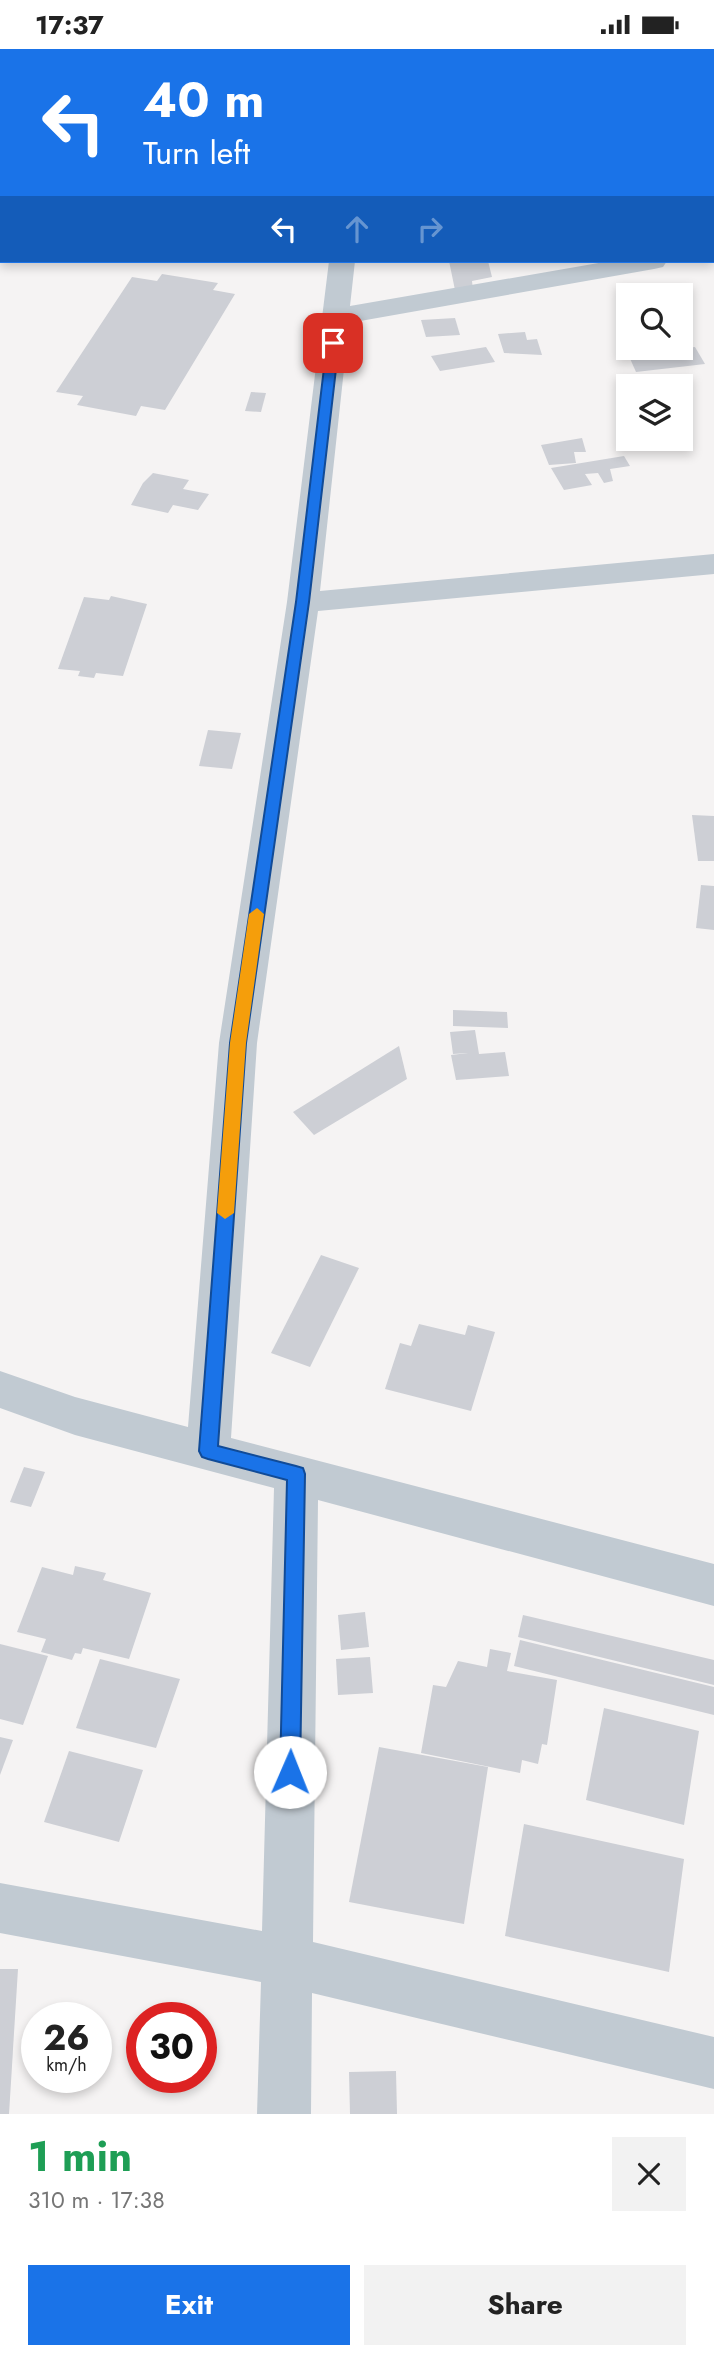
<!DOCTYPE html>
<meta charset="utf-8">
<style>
body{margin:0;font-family:Jost,sans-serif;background:#f2f2f2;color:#222;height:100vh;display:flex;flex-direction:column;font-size:26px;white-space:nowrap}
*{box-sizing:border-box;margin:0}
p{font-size:23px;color:#767676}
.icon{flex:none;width:38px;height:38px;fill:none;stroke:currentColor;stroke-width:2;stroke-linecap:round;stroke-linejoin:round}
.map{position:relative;height:2065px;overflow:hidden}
.drawer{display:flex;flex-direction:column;background:#fff;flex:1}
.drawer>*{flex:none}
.hud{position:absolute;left:0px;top:0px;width:714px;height:214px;box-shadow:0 4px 10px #0003;background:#1a73e8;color:#fff;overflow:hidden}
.controls{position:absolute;left:616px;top:234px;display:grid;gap:14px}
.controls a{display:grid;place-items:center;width:77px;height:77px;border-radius:0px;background:#fff;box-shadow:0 4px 10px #0003;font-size:35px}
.speed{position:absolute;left:21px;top:1953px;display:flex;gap:14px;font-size:35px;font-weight:700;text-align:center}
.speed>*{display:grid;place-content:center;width:91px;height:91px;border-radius:50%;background:#fff;box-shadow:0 4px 10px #0003;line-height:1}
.speed small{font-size:18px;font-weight:400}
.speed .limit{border:10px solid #d22;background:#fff;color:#111}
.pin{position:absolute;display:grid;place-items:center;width:60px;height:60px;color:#fff;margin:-30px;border-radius:14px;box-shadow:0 4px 10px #0006}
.me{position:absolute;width:77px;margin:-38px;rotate:1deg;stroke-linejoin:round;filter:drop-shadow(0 0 5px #0008)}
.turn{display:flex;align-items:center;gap:24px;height:147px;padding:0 28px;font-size:32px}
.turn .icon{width:91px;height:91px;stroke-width:2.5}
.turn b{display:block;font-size:49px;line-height:60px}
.lanes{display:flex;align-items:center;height:66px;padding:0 28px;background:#0003;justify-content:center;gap:35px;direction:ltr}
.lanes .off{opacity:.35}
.round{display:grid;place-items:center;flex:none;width:74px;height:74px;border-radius:0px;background:#f2f2f2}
.overview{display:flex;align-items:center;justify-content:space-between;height:119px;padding:0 28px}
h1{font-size:42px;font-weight:700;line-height:52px;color:#1e9e55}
.button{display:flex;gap:14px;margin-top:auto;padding:14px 28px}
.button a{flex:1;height:80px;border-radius:0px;background:#1a73e8;color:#fff;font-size:28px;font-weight:700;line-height:80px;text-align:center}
.button a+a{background:#f2f2f2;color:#222}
.status{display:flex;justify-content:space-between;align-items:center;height:49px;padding:0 35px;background:#fff;direction:ltr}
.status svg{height:19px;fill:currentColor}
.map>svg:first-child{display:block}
.building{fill:#cdcfd5}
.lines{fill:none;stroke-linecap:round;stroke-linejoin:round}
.minor{fill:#c1cad2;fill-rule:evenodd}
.route{fill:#1a73e8;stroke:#114b97;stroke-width:2}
.slow{fill:#f59e0b}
</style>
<div class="status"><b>17:37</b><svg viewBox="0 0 49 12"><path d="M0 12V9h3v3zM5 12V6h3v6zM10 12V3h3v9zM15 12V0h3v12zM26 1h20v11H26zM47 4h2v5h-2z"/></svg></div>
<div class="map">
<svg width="714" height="2065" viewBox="0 0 714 2065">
<rect width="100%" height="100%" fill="#f5f3f3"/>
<g class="building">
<path d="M449,212H488L492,228L472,232L473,241H455Z"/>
<path d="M162,225L218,234L213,241L235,245L165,361L141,357L136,367L77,356L83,347L56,343L132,228L157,232Z"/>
<path d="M455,269L460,286L426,288L421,271Z"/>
<path d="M525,283L527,291L537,290L542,306L504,304L498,285Z"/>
<path d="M486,298L495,313L440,322L431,307Z"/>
<path d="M695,298L705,315L636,323L628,305Z"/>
<path d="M251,343L266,344L261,363L245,362Z"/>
<path d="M582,389L586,403H574L576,414L549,416L541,396Z"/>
<path d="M624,407L630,417L610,420L613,432L604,434L598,424L585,425L592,436L564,441L551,419Z"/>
<path d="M153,424L189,431L183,440L209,445L198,461L173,456L168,464L131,456L143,434Z"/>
<path d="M111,547L147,555L123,627L96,624L94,629L78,627L80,622L58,620L84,548L109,551Z"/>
<path d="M208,681L241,684L232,720L199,717Z"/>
<path d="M692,766L714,767V812H698Z"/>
<path d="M701,836L714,837V881L696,879Z"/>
<path d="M453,961L507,963L508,979L453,977Z"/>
<path d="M475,981L479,1005L505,1003L509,1027L456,1031L451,1006L468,1004L453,1005L450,983Z"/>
<path d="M399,997L407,1030L314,1086L293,1063Z"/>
<path d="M321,1206L359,1219L310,1318L271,1304Z"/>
<path d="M419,1275L465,1286L468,1276L495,1283L471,1362L385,1340L400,1294L411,1297Z"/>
<path d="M24,1418L45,1423L31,1458L10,1453Z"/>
<path d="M75,1517L106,1524L103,1531L151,1544L129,1610L83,1599L81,1605L75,1604L72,1611L41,1603L46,1590L17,1583L42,1518L73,1526Z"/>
<path d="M365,1563L369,1598L341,1601L338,1566Z"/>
<path d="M523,1566L714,1611V1636L518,1588Z"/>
<path d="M520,1591L714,1638V1666L514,1617Z"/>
<path d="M0,1595L48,1607L23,1676L0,1670Z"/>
<path d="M490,1600L511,1604L507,1622L557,1631L547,1696L542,1695L538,1715L522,1711L520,1724L421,1704L433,1636L446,1638L458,1612L487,1618Z"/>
<path d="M370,1608L373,1644L338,1646L336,1610Z"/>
<path d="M100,1610L180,1630L156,1699L76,1679Z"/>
<path d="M604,1659L699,1682L684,1776L586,1751Z"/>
<path d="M0,1688L13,1691L0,1726Z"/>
<path d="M379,1698L488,1718L464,1875L349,1853Z"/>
<path d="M69,1702L143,1721L119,1793L44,1773Z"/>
<path d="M524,1775L684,1810L669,1923L505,1887Z"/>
<path d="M0,1920H18L9,2065H0Z"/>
<path d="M396,2022L397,2065H350L349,2023Z"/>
</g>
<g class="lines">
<g class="minor">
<path d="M408,0H432L407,2Z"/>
<rect x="712" y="56" width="2" height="14"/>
<rect x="712" y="134" width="2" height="16"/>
<path d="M714,193V209L712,210V194Z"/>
<path d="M329,212H355L350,257L610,212H667L663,218L654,220L349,274L320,542L714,505V525L318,562L257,994L231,1389L714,1515V1557L318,1451L313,1893L714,1988V2040L312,1944L311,2065H257L261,1933L0,1884V1834L262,1882L274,1439L75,1386L0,1359V1322L75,1348L188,1378L219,994L287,553Z"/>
</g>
</g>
<path class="route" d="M333,290L339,294L309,553L246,994L218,1397L296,1417L303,1419L305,1425L300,1723L297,1730L290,1732L283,1730L280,1723L287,1431L208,1410L202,1408L199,1402L230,994L296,553L327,294Z"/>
<path class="slow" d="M257,859L264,865L246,994L234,1164L225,1170L217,1164L230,994L249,865Z"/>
</svg>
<div class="controls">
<a><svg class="icon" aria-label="search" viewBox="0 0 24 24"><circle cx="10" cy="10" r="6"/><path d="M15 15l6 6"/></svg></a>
<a><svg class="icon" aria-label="layers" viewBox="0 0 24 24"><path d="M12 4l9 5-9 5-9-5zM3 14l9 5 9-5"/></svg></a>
</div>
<div class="speed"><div>26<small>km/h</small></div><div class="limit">30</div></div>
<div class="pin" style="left:333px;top:294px;background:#d93025"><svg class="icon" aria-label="arrive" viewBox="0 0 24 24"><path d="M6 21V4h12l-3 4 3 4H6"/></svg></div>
<svg class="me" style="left:290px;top:1723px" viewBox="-20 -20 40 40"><circle r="19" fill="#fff"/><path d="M0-13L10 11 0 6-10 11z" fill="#1a73e8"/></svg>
<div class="hud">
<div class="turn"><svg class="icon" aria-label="left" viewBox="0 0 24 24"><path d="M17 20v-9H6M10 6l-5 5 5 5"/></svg><div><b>40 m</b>Turn left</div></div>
<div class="lanes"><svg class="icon" aria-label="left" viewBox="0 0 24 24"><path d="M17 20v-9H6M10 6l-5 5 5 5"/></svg><svg class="icon off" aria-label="ahead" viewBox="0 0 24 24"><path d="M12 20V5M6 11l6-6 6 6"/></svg><svg class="icon off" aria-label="right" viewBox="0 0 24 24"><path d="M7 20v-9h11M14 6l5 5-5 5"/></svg></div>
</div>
</div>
<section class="drawer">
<div class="overview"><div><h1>1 min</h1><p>310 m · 17:38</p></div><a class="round"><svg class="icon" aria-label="close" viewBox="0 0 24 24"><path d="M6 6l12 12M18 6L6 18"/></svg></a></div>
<div class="button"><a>Exit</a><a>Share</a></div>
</section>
